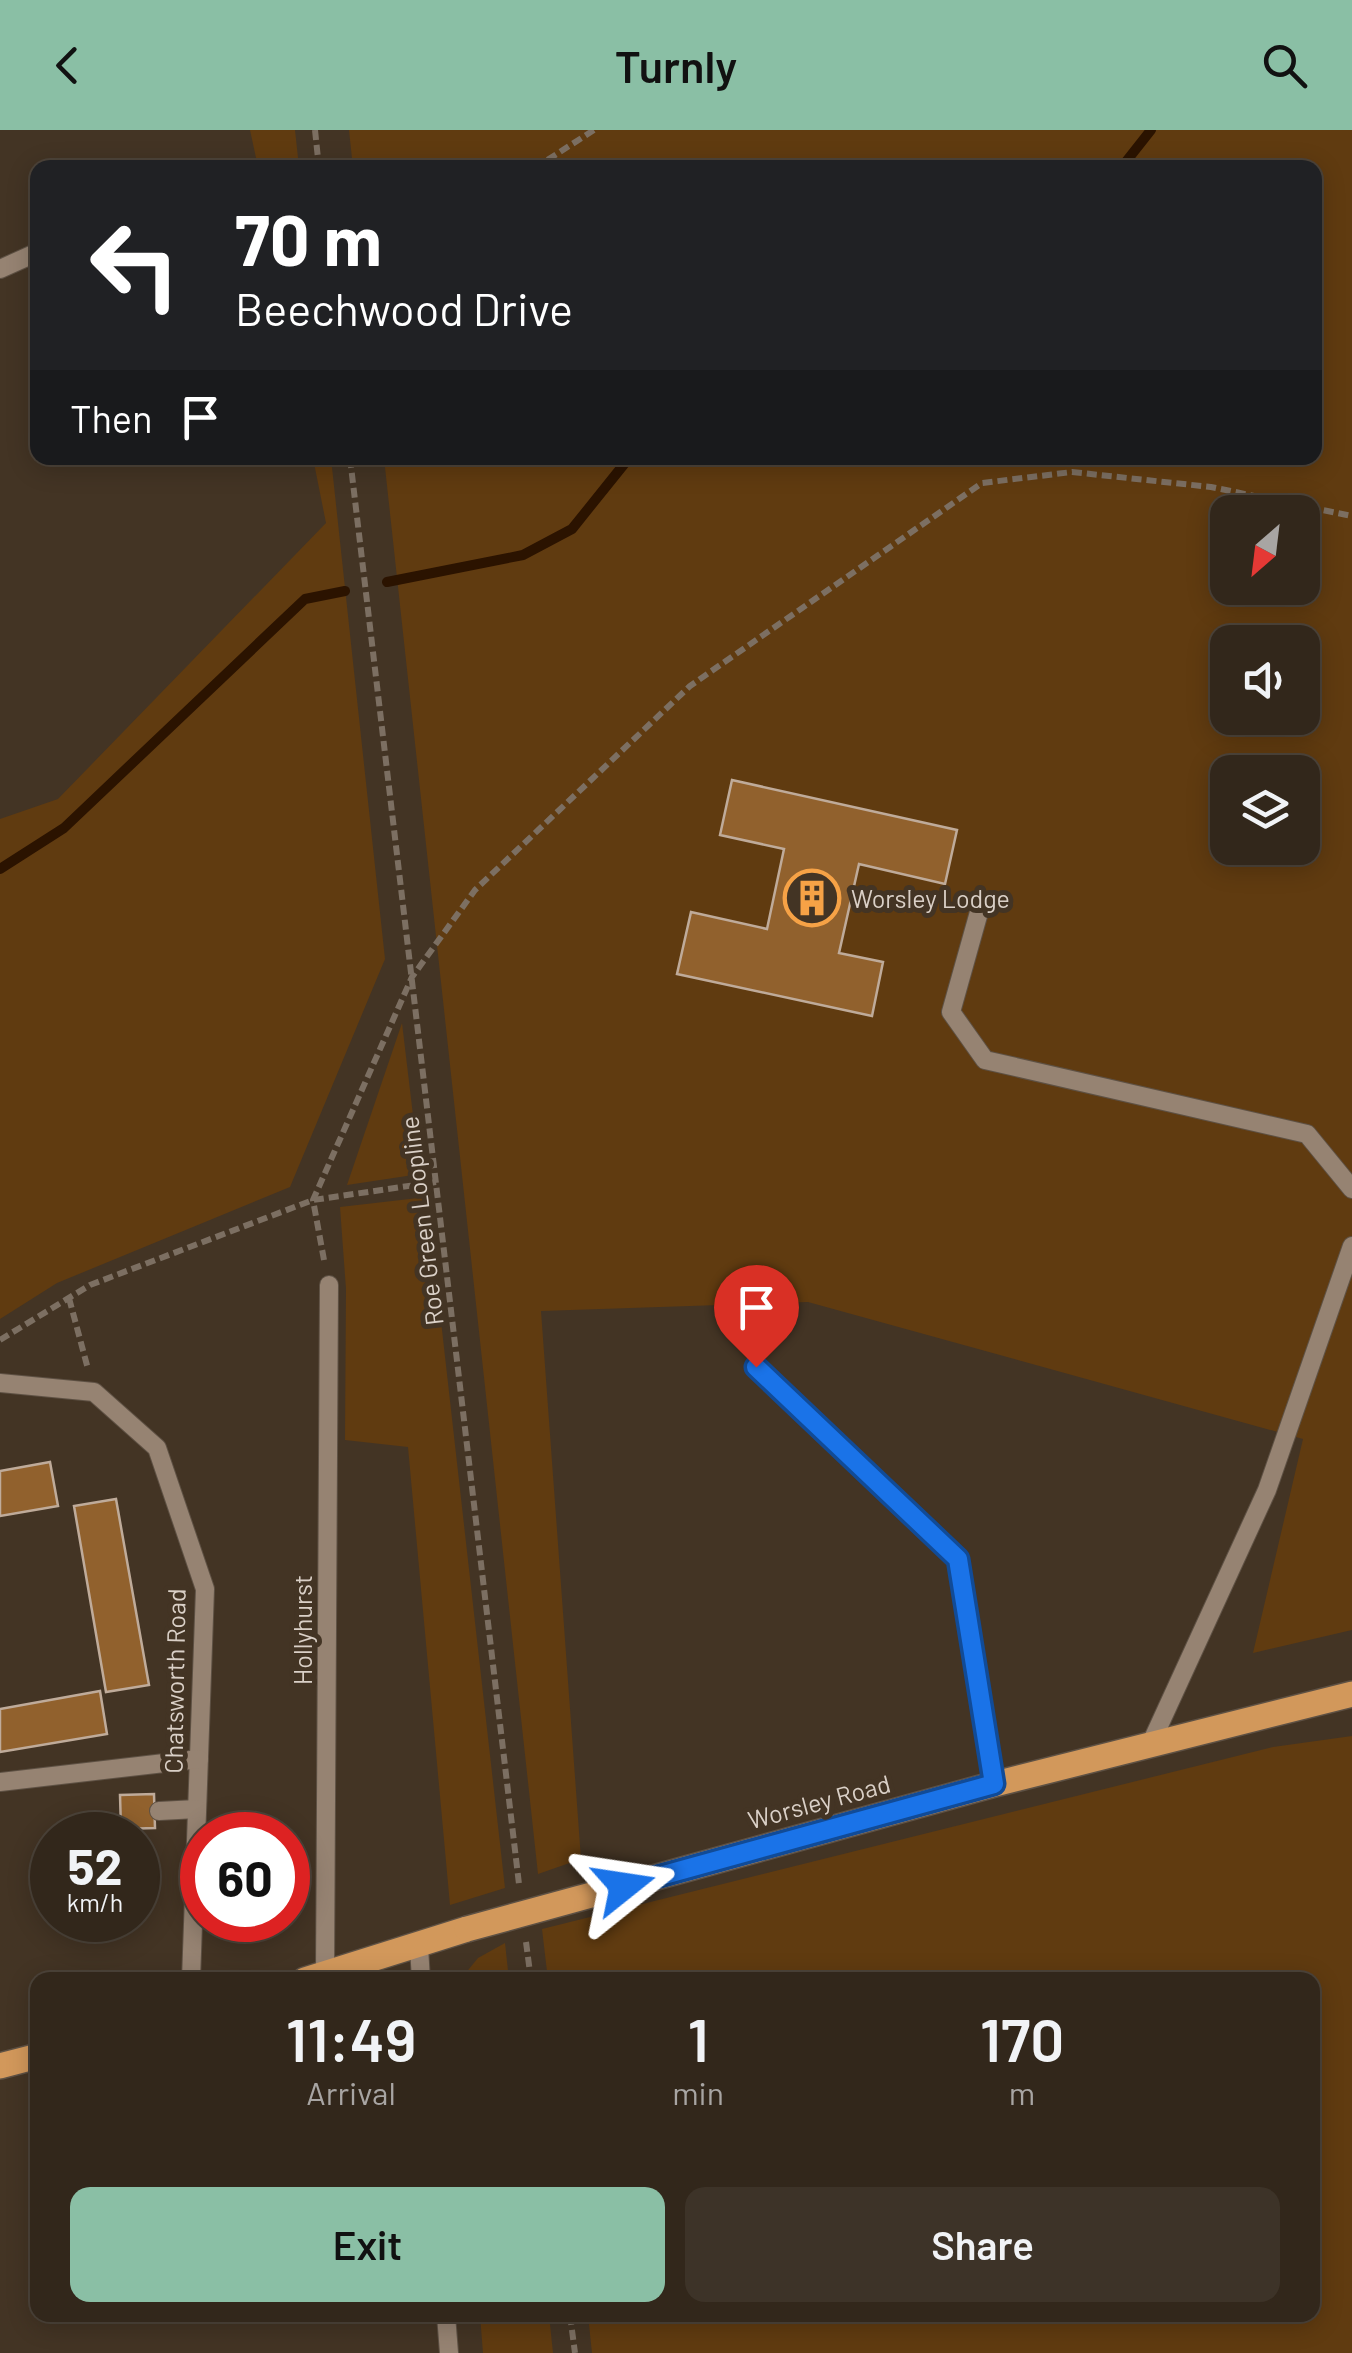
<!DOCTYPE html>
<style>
body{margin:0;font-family:Barlow,sans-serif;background:#3d3328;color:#f1f3f6;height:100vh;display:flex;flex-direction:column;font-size:38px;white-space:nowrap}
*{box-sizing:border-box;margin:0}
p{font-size:32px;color:#a8a5a3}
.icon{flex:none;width:55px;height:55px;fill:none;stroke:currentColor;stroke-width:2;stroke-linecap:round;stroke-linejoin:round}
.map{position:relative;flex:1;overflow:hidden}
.panel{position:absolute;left:30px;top:1842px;width:1290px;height:350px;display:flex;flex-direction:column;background:#32271b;border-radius:20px;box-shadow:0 5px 25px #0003,0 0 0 2px #4d443a}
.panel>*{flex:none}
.hud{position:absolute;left:30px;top:30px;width:1292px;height:305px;border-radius:20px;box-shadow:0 5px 25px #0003,0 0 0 2px #4d443a;background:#202124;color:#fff;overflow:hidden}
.needle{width:65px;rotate:208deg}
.tools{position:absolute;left:1210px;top:365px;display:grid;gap:20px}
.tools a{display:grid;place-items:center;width:110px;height:110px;border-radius:20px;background:#32271b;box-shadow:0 5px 25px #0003,0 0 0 2px #4d443a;font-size:50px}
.speed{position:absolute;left:30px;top:1682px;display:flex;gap:20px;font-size:50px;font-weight:700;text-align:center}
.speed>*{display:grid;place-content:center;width:130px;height:130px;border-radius:50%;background:#32271b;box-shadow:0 5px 25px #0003,0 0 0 2px #4d443a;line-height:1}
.speed small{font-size:25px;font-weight:400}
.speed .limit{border:15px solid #d22;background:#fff;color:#111}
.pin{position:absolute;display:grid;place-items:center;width:85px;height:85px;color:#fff;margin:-102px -42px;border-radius:50% 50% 50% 0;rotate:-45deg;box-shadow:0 0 10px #0007}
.pin .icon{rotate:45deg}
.me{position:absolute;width:110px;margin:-55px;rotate:75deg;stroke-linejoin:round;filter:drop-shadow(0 0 8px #0008)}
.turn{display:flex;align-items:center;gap:35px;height:210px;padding:0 40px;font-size:45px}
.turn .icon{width:130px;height:130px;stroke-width:2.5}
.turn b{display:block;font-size:70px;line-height:85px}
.then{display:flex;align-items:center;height:95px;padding:0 40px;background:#0003;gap:20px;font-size:38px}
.eta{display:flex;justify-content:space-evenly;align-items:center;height:170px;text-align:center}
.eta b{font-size:60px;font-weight:600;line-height:70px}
.primary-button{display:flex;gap:20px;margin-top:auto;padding:20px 40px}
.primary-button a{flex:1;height:115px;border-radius:20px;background:#8abfa5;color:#111;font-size:40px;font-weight:600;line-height:115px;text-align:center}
.primary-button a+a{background:#3d3328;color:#f1f3f6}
header{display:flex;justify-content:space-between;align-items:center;height:130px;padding:0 40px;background:#8abfa5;color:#111;font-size:45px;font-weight:600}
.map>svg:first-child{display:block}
.green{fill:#603b10;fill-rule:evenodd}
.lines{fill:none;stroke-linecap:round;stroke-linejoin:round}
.stream{stroke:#2b1300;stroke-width:10}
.building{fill:#91612d;stroke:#bfab9a;stroke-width:2.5}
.minor-casing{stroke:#5e5144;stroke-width:20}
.major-casing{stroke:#5e5144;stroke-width:28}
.path{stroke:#7c6f62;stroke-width:6;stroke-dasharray:10 5;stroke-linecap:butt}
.minor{stroke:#968372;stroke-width:18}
.major{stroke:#d2985b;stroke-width:25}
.major-bridge-casing{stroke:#5e5144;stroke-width:28;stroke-linecap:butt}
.major-bridge{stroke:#d2985b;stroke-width:25}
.route-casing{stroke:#114b97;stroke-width:25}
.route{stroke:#1a73e8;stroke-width:18}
.labels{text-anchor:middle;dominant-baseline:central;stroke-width:10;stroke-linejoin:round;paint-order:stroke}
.poi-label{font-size:25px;fill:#dad0c7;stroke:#433424;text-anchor:start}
.street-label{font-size:25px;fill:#dad0c7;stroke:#433424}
</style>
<header><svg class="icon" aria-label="back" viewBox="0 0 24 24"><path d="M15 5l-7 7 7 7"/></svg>Turnly<svg class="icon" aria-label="search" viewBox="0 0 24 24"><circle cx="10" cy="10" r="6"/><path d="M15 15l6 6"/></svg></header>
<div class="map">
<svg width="1352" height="2223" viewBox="0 0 1352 2223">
<rect width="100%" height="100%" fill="#433424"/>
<g class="green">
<path d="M250,0H295L299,37H258Z"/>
<path d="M349,0H1352V1500L1253,1523L1303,1309L808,1172L541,1181L581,1729L538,1744L384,328H1315V38H353ZM1228,382H1302V458H1228ZM1228,512H1302V588H1228ZM1228,642H1302V718H1228Z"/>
<path d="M313,328H331L385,829L290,1057L57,1153L0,1189V689L58,669L326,393Z"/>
<path d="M402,893L420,1044L347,1055Z"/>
<path d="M427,1067L505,1758L450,1775L408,1317L345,1310L346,1159L340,1077Z"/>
<path d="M1352,1606V2223H592L588,2185H1312V1850H548L542,1799L1273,1617Z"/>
<path d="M505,1813L509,1850H460L478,1828Z"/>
<path d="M480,2185H549L553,2223H483Z"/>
</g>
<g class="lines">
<g class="stream">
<path d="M1121,38L1151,0"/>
<path d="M387,452L523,425L572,399L629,328"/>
<path d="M0,739L64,698L305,469L345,461"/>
</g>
</g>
<g class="building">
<path d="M732,650L957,700L945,754L859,734L839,823L883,832L872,886L677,844L691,782L767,799L784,719L720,705Z"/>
<path d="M50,1332L58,1376L0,1386V1341Z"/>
<path d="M116,1369L149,1555L106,1562L74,1376Z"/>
<path d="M100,1561L107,1604L0,1622V1579Z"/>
<path d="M154,1664L155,1698L121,1699L120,1665Z"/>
</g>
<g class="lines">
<g class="minor-casing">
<g id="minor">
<path d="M0,139L38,122"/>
<path d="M981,775L951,882L985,930L1307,1004L1352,1059"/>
<path d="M755,1237L958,1429L995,1654"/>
<path d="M0,1253L94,1262L157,1318L205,1459L191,1850"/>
<path d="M1151,1613L1267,1360L1352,1116"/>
<path d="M0,1652L199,1629"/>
<path d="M159,1681L197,1679"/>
<path d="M419,1817L421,1850"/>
<path d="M325,1844L329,1155"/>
<path d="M446,2185L449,2223"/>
</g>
</g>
<g class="major-casing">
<g id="major">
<path d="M624,1756L995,1654L1352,1564"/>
<path d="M305,1850L467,1799"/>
<path d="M0,1936L38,1926"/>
</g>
</g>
<g class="path">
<path d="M315,0L319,38"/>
<path d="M535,38L594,0"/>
<path d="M350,328L519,1754"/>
<path d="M324,1130L313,1070L412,847L475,760L690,556L982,353L1072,342L1211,357L1352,386"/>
<path d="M69,1168L88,1239"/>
<path d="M0,1210L90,1155L313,1070L436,1052"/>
<path d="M526,1812L531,1850"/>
<path d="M570,2185L575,2223"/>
</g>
<use href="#minor" class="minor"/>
<use href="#major" class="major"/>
<g class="major-bridge-casing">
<path id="major-bridge" d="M467,1799L624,1756"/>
</g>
<use href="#major-bridge" class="major-bridge"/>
</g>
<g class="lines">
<g class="route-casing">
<path id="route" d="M624,1756L994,1654L958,1429L756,1237"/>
</g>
<use href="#route" class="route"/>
</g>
<defs>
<g id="building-ring" transform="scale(2.875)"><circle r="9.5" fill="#433424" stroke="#f6a246" stroke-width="1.5"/><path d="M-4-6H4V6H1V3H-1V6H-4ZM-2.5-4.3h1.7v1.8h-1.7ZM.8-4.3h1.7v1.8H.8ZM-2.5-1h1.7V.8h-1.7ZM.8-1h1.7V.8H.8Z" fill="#f6a246"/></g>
</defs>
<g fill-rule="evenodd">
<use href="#building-ring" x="812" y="768"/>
</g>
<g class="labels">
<g class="poi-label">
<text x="851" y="768">Worsley Lodge</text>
</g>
<g class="street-label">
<text transform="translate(421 1091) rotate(-97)">Roe Green Loopline</text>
<text transform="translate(302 1500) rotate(-90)">Hollyhurst</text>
<text transform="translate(174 1551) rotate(-89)">Chatsworth Road</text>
<text transform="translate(819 1671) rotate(-15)">Worsley Road</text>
</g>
</g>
</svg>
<div class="tools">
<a><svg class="needle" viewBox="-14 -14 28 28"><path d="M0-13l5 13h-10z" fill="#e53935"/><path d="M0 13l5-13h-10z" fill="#a8a5a3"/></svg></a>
<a><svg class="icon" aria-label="sound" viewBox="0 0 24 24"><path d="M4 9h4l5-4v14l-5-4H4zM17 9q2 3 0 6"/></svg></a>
<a><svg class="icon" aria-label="layers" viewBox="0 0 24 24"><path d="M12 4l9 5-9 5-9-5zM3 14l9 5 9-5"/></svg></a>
</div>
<div class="speed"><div>52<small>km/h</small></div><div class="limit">60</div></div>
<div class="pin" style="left:756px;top:1237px;background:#d93025"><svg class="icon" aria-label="arrive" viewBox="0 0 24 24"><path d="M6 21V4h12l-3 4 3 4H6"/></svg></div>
<svg class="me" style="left:624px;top:1756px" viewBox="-20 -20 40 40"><path d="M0-17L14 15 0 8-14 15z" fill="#1a73e8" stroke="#fff" stroke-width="4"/></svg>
<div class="hud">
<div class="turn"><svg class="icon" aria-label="left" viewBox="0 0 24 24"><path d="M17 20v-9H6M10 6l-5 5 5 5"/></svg><div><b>70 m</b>Beechwood Drive</div></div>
<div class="then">Then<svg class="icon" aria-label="arrive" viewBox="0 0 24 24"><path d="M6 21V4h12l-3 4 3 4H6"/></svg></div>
</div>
<section class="panel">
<div class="eta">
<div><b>11:49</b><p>Arrival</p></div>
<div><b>1</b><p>min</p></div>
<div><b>170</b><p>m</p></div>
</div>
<div class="primary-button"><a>Exit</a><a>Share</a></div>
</section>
</div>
